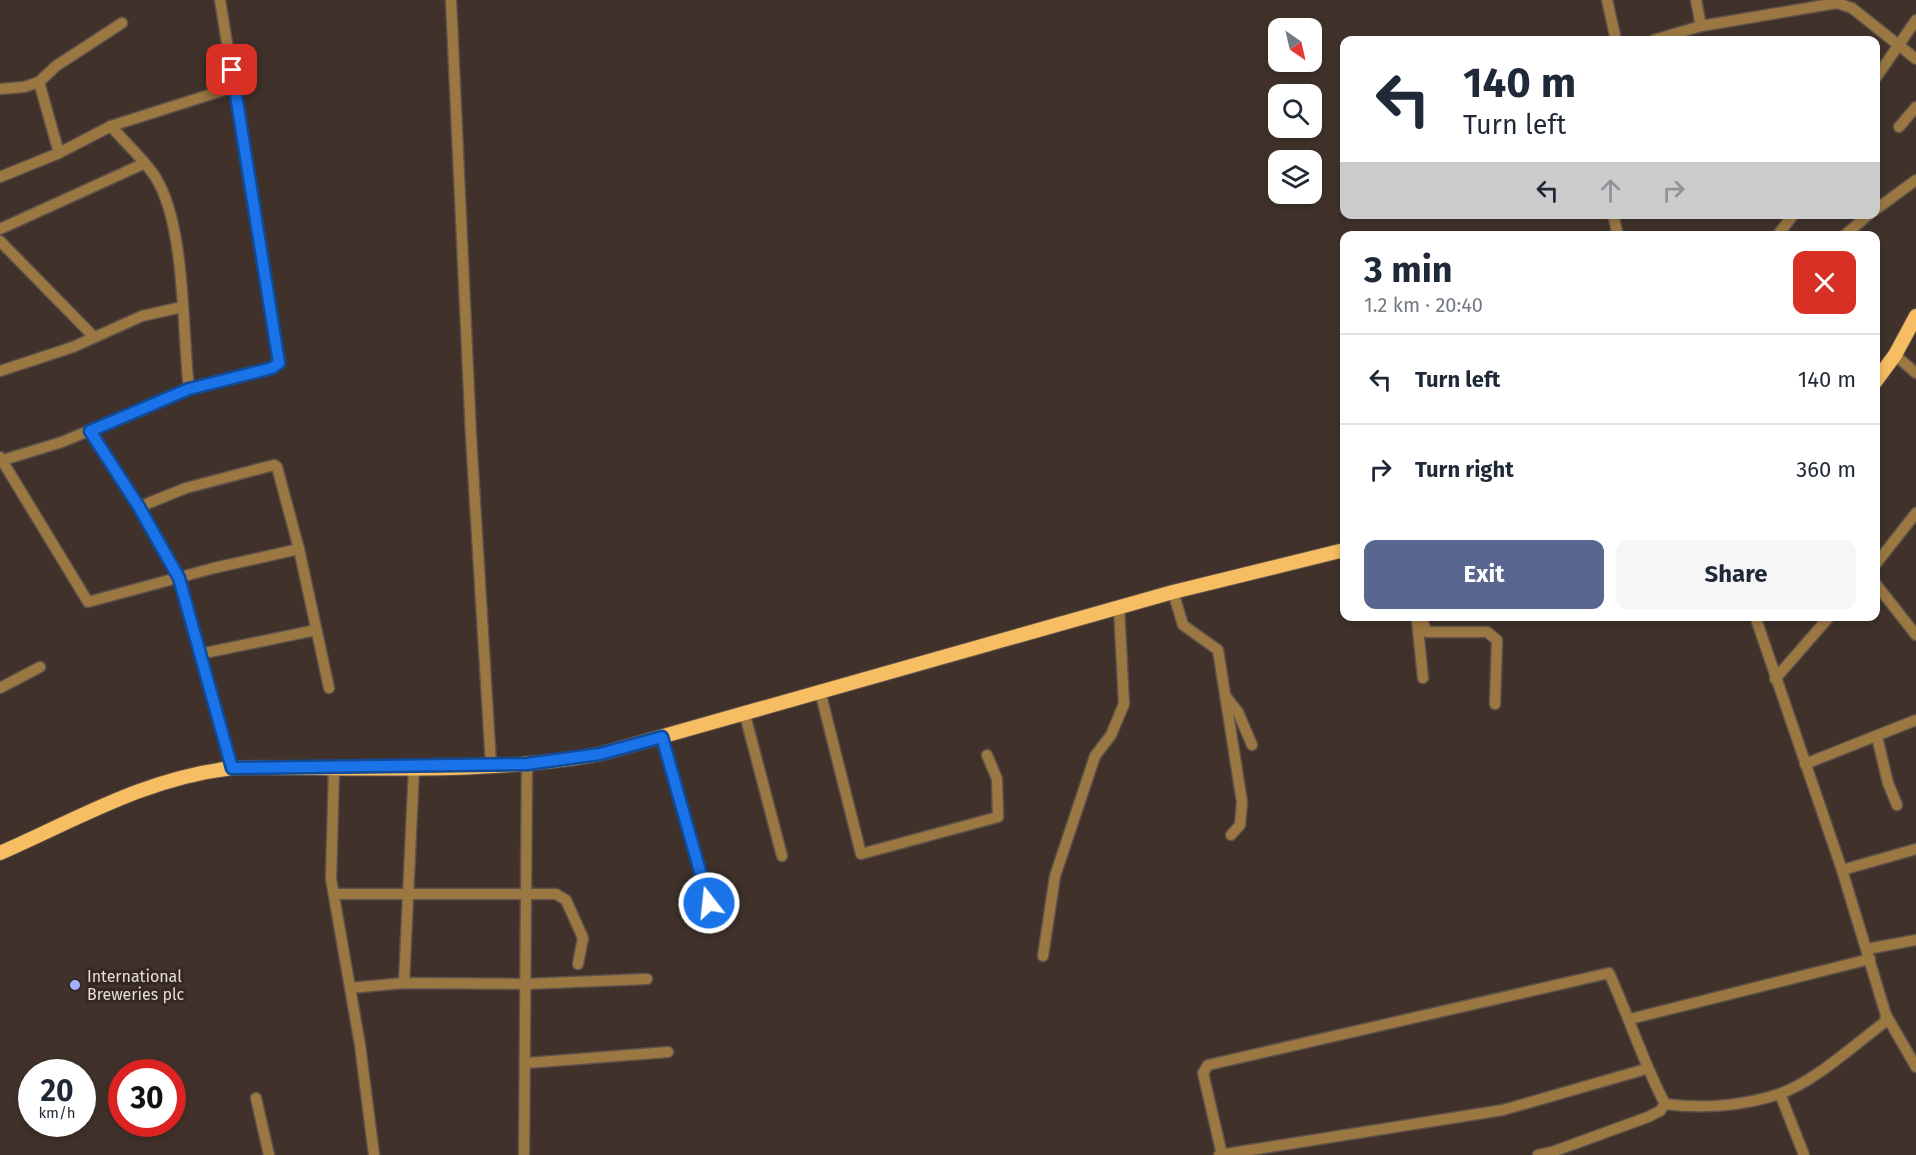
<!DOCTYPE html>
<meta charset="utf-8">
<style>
body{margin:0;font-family:"Fira Sans",sans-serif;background:#f6f6f7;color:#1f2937;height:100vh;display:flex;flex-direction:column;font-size:22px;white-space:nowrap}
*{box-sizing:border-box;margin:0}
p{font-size:20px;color:#747a83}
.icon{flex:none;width:33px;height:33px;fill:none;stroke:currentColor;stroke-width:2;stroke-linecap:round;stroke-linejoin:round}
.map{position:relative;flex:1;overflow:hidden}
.panel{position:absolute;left:1340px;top:231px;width:540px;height:390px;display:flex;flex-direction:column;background:#fff;border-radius:12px;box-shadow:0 3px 9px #0003}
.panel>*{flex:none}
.hud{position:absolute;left:1340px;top:36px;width:540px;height:183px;border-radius:12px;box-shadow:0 3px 9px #0003;background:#fff;color:#1f2937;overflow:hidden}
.needle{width:39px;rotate:146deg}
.fabs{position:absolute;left:1268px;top:18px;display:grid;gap:12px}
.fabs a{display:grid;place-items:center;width:54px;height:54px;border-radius:12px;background:#fff;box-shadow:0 3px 9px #0003;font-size:30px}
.speed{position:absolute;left:18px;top:1059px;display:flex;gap:12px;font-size:30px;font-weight:700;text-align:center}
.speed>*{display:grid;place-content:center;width:78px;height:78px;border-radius:50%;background:#fff;box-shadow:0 3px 9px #0003;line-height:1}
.speed small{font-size:15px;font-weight:400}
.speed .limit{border:9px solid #d22;background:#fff;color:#111}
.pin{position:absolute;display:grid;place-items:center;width:51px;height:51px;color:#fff;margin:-26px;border-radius:12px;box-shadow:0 3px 9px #0006}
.me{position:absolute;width:66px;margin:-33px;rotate:344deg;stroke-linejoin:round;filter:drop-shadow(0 0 4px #0008)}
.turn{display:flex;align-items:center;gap:21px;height:126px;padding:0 24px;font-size:27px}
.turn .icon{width:78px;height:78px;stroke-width:2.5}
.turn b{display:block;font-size:42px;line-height:51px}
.lanes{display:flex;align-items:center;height:57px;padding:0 24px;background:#0003;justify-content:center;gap:30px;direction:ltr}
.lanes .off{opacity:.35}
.round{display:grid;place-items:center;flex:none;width:63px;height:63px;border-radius:12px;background:#f6f6f7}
.headline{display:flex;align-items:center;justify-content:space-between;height:102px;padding:0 24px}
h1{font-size:36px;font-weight:700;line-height:45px}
.primary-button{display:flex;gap:12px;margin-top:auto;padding:12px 24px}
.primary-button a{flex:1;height:69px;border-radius:12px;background:#596790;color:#fff;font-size:24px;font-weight:700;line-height:69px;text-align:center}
.primary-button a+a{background:#f6f6f7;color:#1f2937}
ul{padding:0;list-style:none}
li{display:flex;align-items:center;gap:18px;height:90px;padding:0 24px;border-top:2px solid #e0e1e3}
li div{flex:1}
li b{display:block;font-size:22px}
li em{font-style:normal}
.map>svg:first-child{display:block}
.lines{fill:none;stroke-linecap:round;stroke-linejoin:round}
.minor-casing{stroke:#5e514a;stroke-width:13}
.major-casing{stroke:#5e514a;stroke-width:16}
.minor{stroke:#9b7842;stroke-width:10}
.major{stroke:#f6bd62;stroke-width:14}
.route-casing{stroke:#114b97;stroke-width:15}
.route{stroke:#1a73e8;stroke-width:10}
.poi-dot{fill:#9fb3fd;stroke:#352821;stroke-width:2}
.labels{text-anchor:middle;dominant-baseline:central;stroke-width:6;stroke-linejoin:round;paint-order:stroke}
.poi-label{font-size:16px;fill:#e6ddd9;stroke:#352821;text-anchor:start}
</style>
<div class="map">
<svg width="1916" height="1155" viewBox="0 0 1916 1155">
<rect width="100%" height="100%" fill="#40322b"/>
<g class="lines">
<g class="minor-casing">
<g id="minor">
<path d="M451,0L471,436L491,765"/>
<path d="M1607,0L1616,40"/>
<path d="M1696,0L1701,26"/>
<path d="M1654,40L1701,26L1837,3L1852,8L1916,59"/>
<path d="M1875,79L1916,20"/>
<path d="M39,82L59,153"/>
<path d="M0,89L24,87L39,82L56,66L122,23"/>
<path d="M111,126C125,143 144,159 156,178C186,228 182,330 189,389"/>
<path d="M1899,127L1916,107"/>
<path d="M0,177L59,153L111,126L234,87"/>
<path d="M1875,210L1916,180"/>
<path d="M1613,214L1618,236"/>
<path d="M0,229L143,164"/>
<path d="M1777,236L1794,214"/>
<path d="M1844,236L1869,214"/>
<path d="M0,241L94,337"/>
<path d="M1895,355L1916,373"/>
<path d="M0,371L73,347L142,316L182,307"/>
<path d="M90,431L139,507L179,578L232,768"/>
<path d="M0,457L88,602L214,568L299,549"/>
<path d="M3,460L62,442L189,389L272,368L279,363L220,0"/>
<path d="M139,507L186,488L274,465L277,467L299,549L329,688"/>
<path d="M1875,565L1916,513"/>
<path d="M1875,583L1916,635"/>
<path d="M1173,592L1183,625L1218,650L1242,802L1240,825L1231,835"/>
<path d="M1420,616L1427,632H1487L1497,640L1495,704"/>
<path d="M1417,620L1423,678"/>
<path d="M200,654L316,630"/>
<path d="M1775,679L1830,616"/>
<path d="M0,688L40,667"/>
<path d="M820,691L861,854L998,817L997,779L987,755"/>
<path d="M1227,698L1238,712L1252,745"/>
<path d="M745,715L782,856"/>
<path d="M662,737L709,903"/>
<path d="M1877,737L1888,783L1897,805"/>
<path d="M1805,764L1916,720"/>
<path d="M334,768L331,879L360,1045L374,1155"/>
<path d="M1842,870L1916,849"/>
<path d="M334,894H556L566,900L583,938L578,964"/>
<path d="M1867,949L1916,940"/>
<path d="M1043,956L1055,876L1095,756L1111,735L1124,704L1119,607"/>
<path d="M404,983L414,767"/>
<path d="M350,988L404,983L526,984L647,979"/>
<path d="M1886,1015L1916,1067"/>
<path d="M1630,1019L1870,959"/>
<path d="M527,1063L668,1052"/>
<path d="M1780,1094L1804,1155"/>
<path d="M256,1098L269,1155"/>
<path d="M524,1155L527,764"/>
<path d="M1219,1155L1503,1110L1646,1069"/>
<path d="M1222,1155L1203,1073L1208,1065L1609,973C1629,1017 1643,1062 1665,1104C1701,1109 1744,1106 1779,1094C1813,1083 1855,1044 1885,1022L1886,1015L1842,870L1755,616"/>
<path d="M1538,1155L1552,1152L1648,1117L1660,1111L1665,1104"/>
</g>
</g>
<g class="major-casing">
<g id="major">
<path d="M1875,382L1895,355L1916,316"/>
<path d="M0,853C80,818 143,779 232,768C354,766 479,776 600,754L1173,592L1344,550"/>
</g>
</g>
<use href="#minor" class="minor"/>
<use href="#major" class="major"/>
</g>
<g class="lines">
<g class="route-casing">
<path id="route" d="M232,70L279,363L272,368L189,389L90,431L139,507L179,578L232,768L527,764L600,754L662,737L709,903"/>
</g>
<use href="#route" class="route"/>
</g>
<circle class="poi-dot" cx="75" cy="985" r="6"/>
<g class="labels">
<g class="poi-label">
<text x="87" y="976">International<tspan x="87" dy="18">Breweries plc</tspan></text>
</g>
</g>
</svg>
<div class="fabs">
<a><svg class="needle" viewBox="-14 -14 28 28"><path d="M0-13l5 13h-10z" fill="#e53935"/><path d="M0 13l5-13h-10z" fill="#747a83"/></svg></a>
<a><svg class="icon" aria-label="search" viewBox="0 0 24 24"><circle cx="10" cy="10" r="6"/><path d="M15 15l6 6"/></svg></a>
<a><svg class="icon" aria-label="layers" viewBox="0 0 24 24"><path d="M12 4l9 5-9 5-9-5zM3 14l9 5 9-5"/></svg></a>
</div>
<div class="speed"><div>20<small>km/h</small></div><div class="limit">30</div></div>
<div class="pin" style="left:232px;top:70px;background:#d93025"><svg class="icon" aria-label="arrive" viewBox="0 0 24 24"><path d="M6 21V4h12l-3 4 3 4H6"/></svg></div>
<svg class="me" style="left:709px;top:903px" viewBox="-20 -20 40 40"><circle r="17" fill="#1a73e8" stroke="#fff" stroke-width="3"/><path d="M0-11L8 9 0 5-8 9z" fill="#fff"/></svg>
<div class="hud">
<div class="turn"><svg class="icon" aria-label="left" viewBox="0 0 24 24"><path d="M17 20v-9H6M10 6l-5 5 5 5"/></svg><div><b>140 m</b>Turn left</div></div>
<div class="lanes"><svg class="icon" aria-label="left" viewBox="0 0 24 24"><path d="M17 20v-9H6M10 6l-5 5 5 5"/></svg><svg class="icon off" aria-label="ahead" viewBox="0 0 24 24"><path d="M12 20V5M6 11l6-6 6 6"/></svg><svg class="icon off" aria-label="right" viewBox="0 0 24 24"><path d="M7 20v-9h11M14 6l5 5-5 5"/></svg></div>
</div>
<section class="panel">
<div class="headline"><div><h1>3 min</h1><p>1.2 km · 20:40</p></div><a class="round" style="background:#d93025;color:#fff"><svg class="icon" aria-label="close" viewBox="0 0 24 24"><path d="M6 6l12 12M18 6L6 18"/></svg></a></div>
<ul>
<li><svg class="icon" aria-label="left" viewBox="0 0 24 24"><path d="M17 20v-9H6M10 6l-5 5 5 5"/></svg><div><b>Turn left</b></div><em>140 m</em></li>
<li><svg class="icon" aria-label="right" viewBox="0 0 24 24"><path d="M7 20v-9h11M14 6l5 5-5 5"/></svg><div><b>Turn right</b></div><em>360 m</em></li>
</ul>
<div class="primary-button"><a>Exit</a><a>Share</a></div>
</section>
</div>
